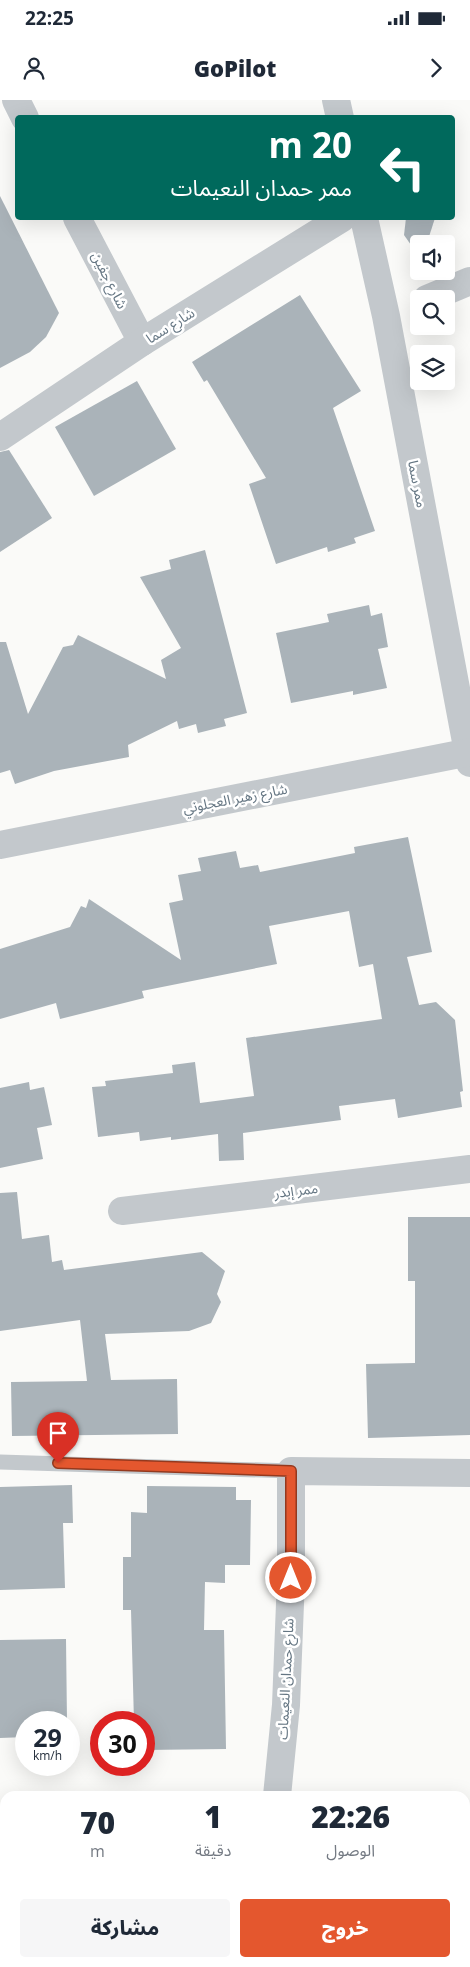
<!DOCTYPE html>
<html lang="ar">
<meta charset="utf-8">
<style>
body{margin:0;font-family:"Open Sans","Noto Sans Arabic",sans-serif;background:#f6f6f7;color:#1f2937;direction:rtl;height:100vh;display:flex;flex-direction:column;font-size:19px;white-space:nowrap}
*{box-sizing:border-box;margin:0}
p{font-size:16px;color:#747a83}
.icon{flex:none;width:28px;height:28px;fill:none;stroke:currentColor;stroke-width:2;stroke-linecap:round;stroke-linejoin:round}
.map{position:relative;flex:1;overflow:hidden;direction:ltr}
.sheet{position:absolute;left:0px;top:1691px;width:470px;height:176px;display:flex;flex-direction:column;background:#fff;border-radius:15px 15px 0 0;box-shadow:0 5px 20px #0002;direction:rtl}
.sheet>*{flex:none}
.top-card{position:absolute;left:15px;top:15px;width:440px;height:105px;border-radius:5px;box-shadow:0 5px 20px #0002;direction:rtl;background:#00695c;color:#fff;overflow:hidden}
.controls{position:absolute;left:410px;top:135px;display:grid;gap:10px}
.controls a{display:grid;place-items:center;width:45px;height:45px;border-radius:5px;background:#fff;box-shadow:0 5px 20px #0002;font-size:25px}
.speed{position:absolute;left:15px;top:1611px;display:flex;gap:10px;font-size:25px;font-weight:700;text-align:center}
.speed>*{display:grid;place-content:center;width:65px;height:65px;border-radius:50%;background:#fff;box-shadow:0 5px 20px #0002;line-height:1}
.speed small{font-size:12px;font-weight:400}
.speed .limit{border:8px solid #d22;background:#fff;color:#111}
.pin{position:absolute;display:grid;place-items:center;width:42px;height:42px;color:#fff;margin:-51px -21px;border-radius:50% 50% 50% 0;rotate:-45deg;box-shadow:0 0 5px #0007}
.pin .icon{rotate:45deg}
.me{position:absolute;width:55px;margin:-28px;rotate:0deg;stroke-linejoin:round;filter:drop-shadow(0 0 4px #0008)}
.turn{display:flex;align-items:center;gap:18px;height:105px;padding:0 20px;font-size:22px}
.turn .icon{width:65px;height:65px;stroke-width:2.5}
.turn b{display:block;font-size:35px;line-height:42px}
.eta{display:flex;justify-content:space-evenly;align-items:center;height:85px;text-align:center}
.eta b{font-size:30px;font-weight:800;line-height:35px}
.primary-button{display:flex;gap:10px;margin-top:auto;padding:10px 20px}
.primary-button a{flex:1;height:58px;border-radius:5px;background:#e4572e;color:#fff;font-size:20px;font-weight:800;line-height:58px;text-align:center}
.primary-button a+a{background:#f6f6f7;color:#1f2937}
.status{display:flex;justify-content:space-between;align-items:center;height:35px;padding:0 25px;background:#fff;direction:ltr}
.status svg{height:14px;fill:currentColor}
header{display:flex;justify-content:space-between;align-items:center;height:65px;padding:0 20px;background:#fff;font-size:22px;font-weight:800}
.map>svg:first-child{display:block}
.building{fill:#aab3b9}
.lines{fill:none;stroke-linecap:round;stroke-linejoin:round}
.service{stroke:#c3c8cc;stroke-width:15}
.minor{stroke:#c3c8cc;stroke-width:28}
.route-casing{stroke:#94391e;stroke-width:12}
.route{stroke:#e4572e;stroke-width:9}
.labels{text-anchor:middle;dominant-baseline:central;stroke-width:5;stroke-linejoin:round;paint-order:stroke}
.street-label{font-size:14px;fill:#657683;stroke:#fff}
</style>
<div class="status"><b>22:25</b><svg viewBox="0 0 49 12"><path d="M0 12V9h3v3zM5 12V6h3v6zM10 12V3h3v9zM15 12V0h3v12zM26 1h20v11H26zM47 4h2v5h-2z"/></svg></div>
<header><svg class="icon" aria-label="forward" viewBox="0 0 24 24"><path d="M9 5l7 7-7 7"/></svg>GoPilot<svg class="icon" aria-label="person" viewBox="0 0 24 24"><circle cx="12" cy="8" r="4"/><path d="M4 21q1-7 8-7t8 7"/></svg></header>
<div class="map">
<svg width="470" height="1867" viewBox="0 0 470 1867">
<rect width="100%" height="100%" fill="#fafaf8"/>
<g class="building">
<path d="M0,96L59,213L46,237L30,252L0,268Z"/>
<path d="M406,118H435L427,143L411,145L404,135Z"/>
<path d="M300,195L361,291L333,308L375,431L354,438L356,443L328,452L327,447L276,464L249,384L266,378L207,280L204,282L192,262Z"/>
<path d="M137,281L176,349L94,396L55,327Z"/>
<path d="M9,350L52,418L0,452V352Z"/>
<path d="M205,450L247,613L224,619L226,626L198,633L196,624L179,629L177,621L128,645L129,657L54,671L15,684L10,670L0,673V542H6L28,614L63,547L73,545L78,535L166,579L161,560L181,548L140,477L171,469L169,460Z"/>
<path d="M369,505L371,516L382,513L388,547L378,549L387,588L353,595V591L291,603L276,533L329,522L327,514Z"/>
<path d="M408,737L432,852L407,857L419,905L436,902L455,920L463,991L460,992L462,1007L398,1018L395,999L339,1006L341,1020L243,1033L244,1060L219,1061L218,1034L171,1040V1037L140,1041L139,1032L98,1037L92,987L106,986L105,981L173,973L172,965L195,962L200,1003L254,996L246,938L382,919L373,864L359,867L349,811L269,826L277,864L142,891L144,898L60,919L56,903L0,919V849L70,827L81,806L86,808L89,799L181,860L169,803L183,800L178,775L201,771L198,758L236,751L240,768L258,765L260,772L355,753L354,747Z"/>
<path d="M29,982L30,990L44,987L52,1025L37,1028L43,1059L0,1068V988Z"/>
<path d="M17,1092L22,1139L49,1135L52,1162L62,1160L64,1170L202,1152L225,1171L217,1194L221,1202L211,1223L189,1231L105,1234L111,1280L177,1279L178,1334L12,1336L11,1282L87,1281L80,1220L0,1231V1093Z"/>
<path d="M408,1117H470V1335L368,1338L366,1264L415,1263V1181H408Z"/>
<path d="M72,1385L73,1423H63L65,1488L0,1490V1387Z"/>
<path d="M147,1386L236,1387V1400H251L250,1465H225V1483L205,1482L204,1530H224L226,1649L144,1650V1622H134L131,1510H123V1457H131V1412L147,1413Z"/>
<path d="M66,1539L67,1622H26V1637L0,1638V1540Z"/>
</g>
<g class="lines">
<path class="service" d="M0,1362L291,1371"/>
<g class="minor">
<path d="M16,0L25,18"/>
<path d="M336,0L340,18"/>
<path d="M77,118L142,242"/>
<path d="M364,118L386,216L470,663"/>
<path d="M427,199L470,181"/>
<path d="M0,337L142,242L342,118"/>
<path d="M0,745L470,652"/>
<path d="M122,1111L470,1069"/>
<path d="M277,1696L286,1605L291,1478V1371L470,1373"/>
<path d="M248,1867L249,1862"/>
</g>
</g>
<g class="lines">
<g class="route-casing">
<path id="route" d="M58,1363L291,1371V1478"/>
</g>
<use href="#route" class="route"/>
</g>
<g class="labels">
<g class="street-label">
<text transform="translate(110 180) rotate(63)">شارع جفين</text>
<text transform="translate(170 225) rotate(-32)">شارع سما</text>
<text transform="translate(418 384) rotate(79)">ممر سما</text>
<text transform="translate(235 698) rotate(-11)">شارع زهير العجلوني</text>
<text transform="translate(296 1090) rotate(-7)">ممر إبدر</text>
<text transform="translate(285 1579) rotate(-87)">شارع حمدان النعيمات</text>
</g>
</g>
</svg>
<div class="controls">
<a><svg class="icon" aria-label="sound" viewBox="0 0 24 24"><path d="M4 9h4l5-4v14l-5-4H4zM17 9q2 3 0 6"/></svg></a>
<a><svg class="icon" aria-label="search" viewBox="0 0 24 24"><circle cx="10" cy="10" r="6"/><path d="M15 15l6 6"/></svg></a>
<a><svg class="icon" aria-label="layers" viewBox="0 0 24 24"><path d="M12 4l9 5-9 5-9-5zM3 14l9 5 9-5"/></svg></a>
</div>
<div class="speed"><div>29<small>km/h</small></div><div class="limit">30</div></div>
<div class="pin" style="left:58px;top:1363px;background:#d93025"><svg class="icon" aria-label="arrive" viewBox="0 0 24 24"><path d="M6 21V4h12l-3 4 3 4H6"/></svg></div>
<svg class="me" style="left:291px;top:1478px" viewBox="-20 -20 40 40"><circle r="17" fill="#e4572e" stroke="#fff" stroke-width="3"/><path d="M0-11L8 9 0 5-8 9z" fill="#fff"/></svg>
<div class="top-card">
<div class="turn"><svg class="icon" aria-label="left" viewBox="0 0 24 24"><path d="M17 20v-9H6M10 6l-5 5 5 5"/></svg><div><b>20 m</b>ممر حمدان النعيمات</div></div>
</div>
<section class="sheet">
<div class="eta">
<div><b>22:26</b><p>الوصول</p></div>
<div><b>1</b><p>دقيقة</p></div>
<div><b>70</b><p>m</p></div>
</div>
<div class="primary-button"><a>خروج</a><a>مشاركة</a></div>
</section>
</div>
